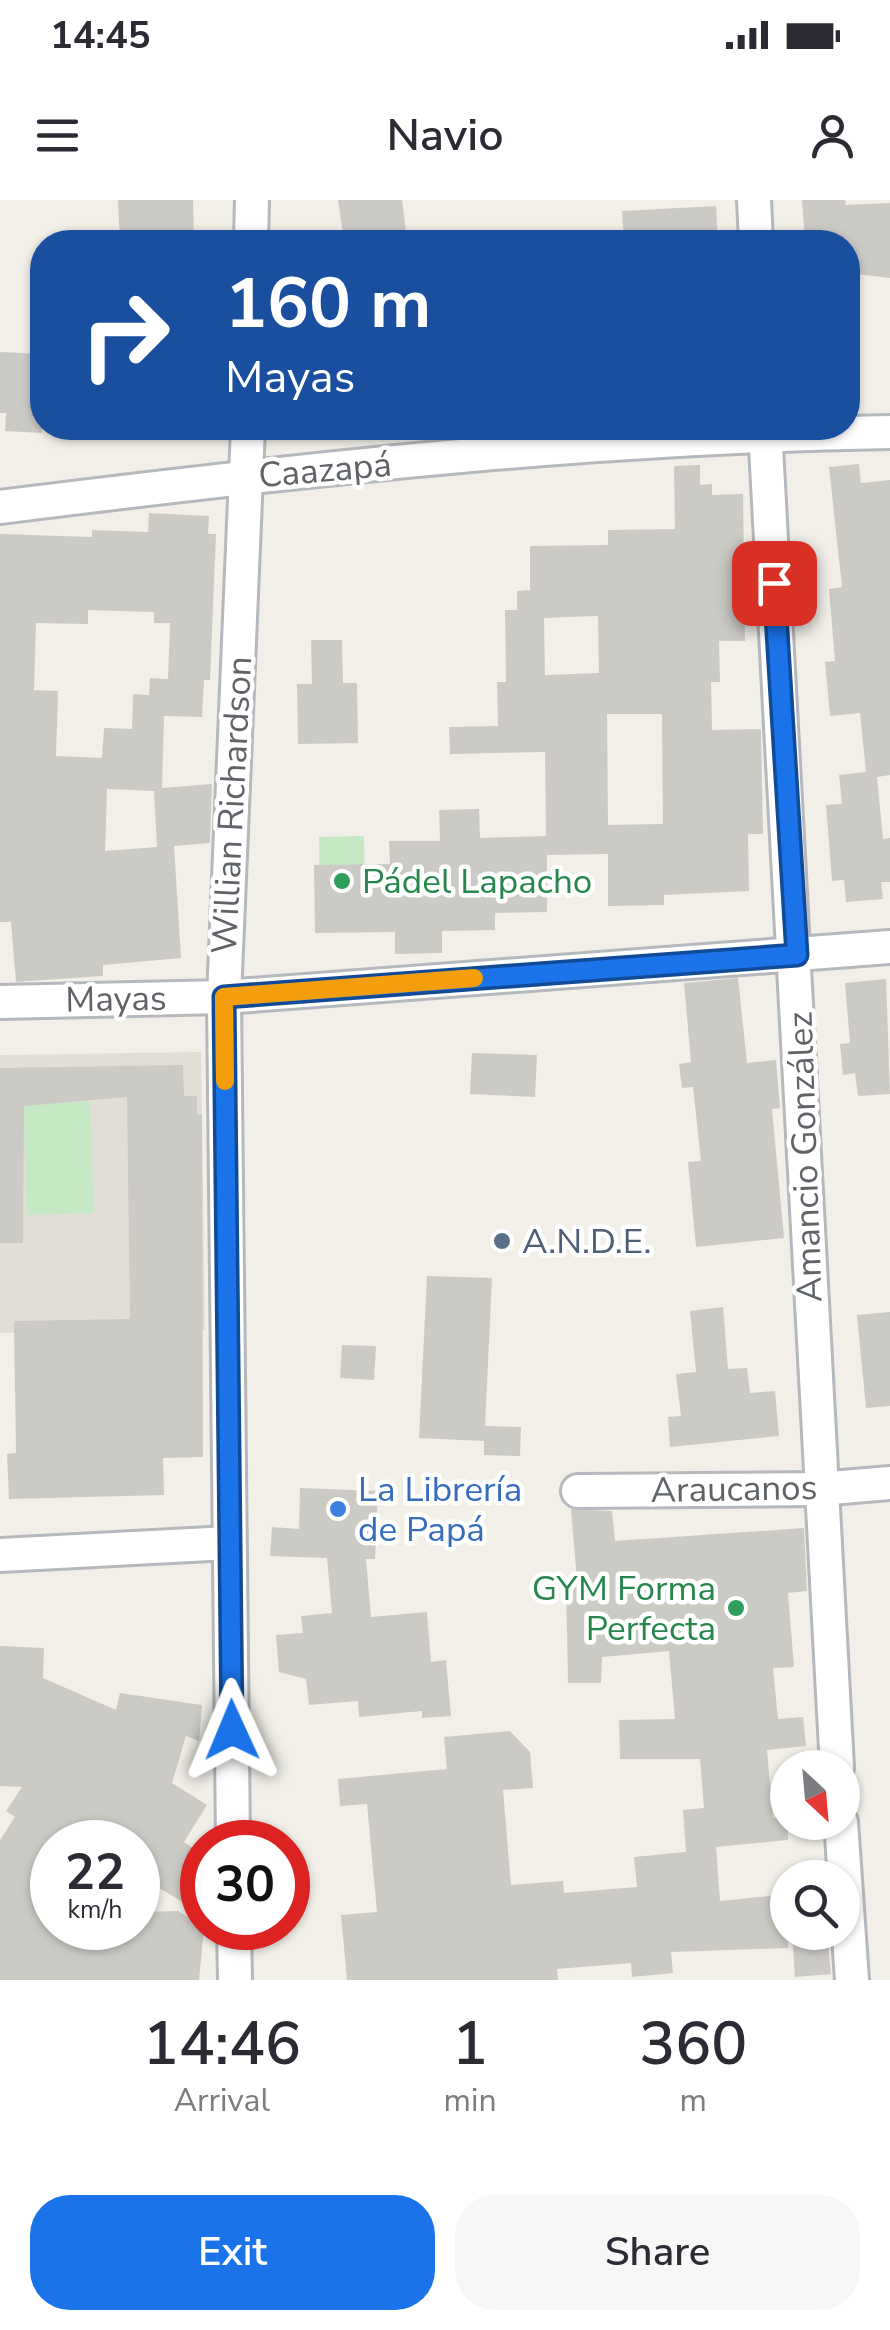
<!DOCTYPE html>
<meta charset="utf-8">
<style>
body{margin:0;font-family:"Nunito Sans",sans-serif;background:#f7f7f7;color:#2b2b33;height:100vh;display:flex;flex-direction:column;font-size:38px;white-space:nowrap}
*{box-sizing:border-box;margin:0}
p{font-size:32px;color:#7c7c81}
.icon{flex:none;width:55px;height:55px;fill:none;stroke:currentColor;stroke-width:2;stroke-linecap:round;stroke-linejoin:round}
.map{position:relative;height:1780px;overflow:hidden}
.drawer{display:flex;flex-direction:column;background:#fff;flex:1}
.drawer>*{flex:none}
.banner{position:absolute;left:30px;top:30px;width:830px;height:210px;border-radius:40px;box-shadow:0 2px 8px #0004;background:#1a4fa0;color:#fff;overflow:hidden}
.needle{width:65px;rotate:154deg}
.fabs{position:absolute;left:770px;top:1550px;display:grid;gap:20px}
.fabs a{display:grid;place-items:center;width:90px;height:90px;border-radius:50%;background:#fff;box-shadow:0 2px 8px #0004;font-size:50px}
.speed{position:absolute;left:30px;top:1620px;display:flex;gap:20px;font-size:50px;font-weight:700;text-align:center}
.speed>*{display:grid;place-content:center;width:130px;height:130px;border-radius:50%;background:#fff;box-shadow:0 2px 8px #0004;line-height:1}
.speed small{font-size:25px;font-weight:400}
.speed .limit{border:15px solid #d22;background:#fff;color:#111}
.pin{position:absolute;display:grid;place-items:center;width:85px;height:85px;color:#fff;margin:-42px;border-radius:20px;box-shadow:0 5px 15px #0006}
.me{position:absolute;width:110px;margin:-55px;rotate:359deg;stroke-linejoin:round;filter:drop-shadow(0 0 8px #0008)}
.turn{display:flex;align-items:center;gap:35px;height:210px;padding:0 30px;font-size:45px}
.turn .icon{width:130px;height:130px;stroke-width:2.5}
.turn b{display:block;font-size:70px;line-height:85px}
.eta{display:flex;justify-content:space-evenly;align-items:center;height:170px;text-align:center}
.eta b{font-size:60px;font-weight:600;line-height:70px}
.primary-button{display:flex;gap:20px;margin-top:auto;padding:20px 30px}
.primary-button a{flex:1;height:115px;border-radius:40px;background:#1a73e8;color:#fff;font-size:40px;font-weight:600;line-height:115px;text-align:center}
.primary-button a+a{background:#f7f7f7;color:#2b2b33}
.status{display:flex;justify-content:space-between;align-items:center;height:70px;padding:0 50px;background:#fff;direction:ltr}
.status svg{height:28px;fill:currentColor}
header{display:flex;justify-content:space-between;align-items:center;height:130px;padding:0 30px;background:#fff;font-size:45px;font-weight:600}
.map>svg:first-child{display:block}
.education{fill:#e1ded6}
.green{fill:#c5e8c5}
.building{fill:#cccac5;fill-rule:evenodd}
.lines{fill:none;stroke-linecap:round;stroke-linejoin:round}
.street-casing{stroke:#b5b8bc;stroke-width:38}
.street{stroke:#fff;stroke-width:32}
.route-casing{stroke:#114b97;stroke-width:25}
.route{stroke:#1a73e8;stroke-width:18}
.slow{stroke:#f59e0b;stroke-width:18}
.leisure-dot{fill:#2e9e5b;stroke:#fff;stroke-width:4}
.service-dot{fill:#5c6f8a;stroke:#fff;stroke-width:4}
.shop-dot{fill:#3f7fe0;stroke:#fff;stroke-width:4}
.labels{text-anchor:middle;dominant-baseline:central;stroke-width:9;stroke-linejoin:round;paint-order:stroke}
.street-label{font-size:35px;fill:#5f6368;stroke:#fff}
.leisure-label{font-size:35px;fill:#27864d;stroke:#fff;text-anchor:start}
.service-label{font-size:35px;fill:#4e5e75;stroke:#fff;text-anchor:start}
.shop-label{font-size:35px;fill:#366cbe;stroke:#fff;text-anchor:start}
</style>
<div class="status"><b>14:45</b><svg viewBox="0 0 49 12"><path d="M0 12V9h3v3zM5 12V6h3v6zM10 12V3h3v9zM15 12V0h3v12zM26 1h20v11H26zM47 4h2v5h-2z"/></svg></div>
<header><svg class="icon" aria-label="menu" viewBox="0 0 24 24"><path d="M4 6h16M4 12h16M4 18h16"/></svg>Navio<svg class="icon" aria-label="person" viewBox="0 0 24 24"><circle cx="12" cy="8" r="4"/><path d="M4 21q1-7 8-7t8 7"/></svg></header>
<div class="map">
<svg width="890" height="1780" viewBox="0 0 890 1780">
<rect width="100%" height="100%" fill="#f1efe8"/>
<path class="education" d="M201,852L205,1130L0,1133V855Z"/>
<g class="green">
<path d="M364,636L365,725L320,726L319,637Z"/>
<path d="M90,901L94,1013L27,1015L23,903Z"/>
</g>
<g class="building">
<path d="M118,0H193L194,42H120Z"/>
<path d="M338,0H402L406,31L344,40Z"/>
<path d="M802,0H845L846,5L890,3V78L848,73V42H805Z"/>
<path d="M716,6L718,42H624L622,11Z"/>
<path d="M0,152L42,154V233L5,231L6,213H0Z"/>
<path d="M859,264L861,283L890,280V575L877,577L883,639L890,638V682H881L883,699L846,702L844,680L832,681L826,605L842,604L839,575L866,572L860,513L830,516L825,462L835,461L829,389L842,387L829,267Z"/>
<path d="M700,265V285L712,284V295L743,294L745,441H719L720,482H711L712,530L761,529L763,634H748L749,691L664,695V705L608,706V654L547,655V712L495,713V730L442,731V753L395,754V732L315,733L314,665L390,664L389,641H440L439,610L479,609L480,638L546,636L545,552L450,554L449,527L498,526L497,482H506L505,410H517V391L530,390V346L608,345V330L675,329L674,266ZM598,416L599,473L545,475L544,418ZM607,514H662L663,624L608,625Z"/>
<path d="M149,313L209,316L208,334H216L210,480H204L202,517L164,516L162,588L212,584L210,643L174,646L181,758L103,765V776L16,782L11,722H0V334L92,337V330L148,332ZM88,410L154,412V423H170L168,479L150,478L149,495L133,494L132,529L104,528L102,558L56,556L58,491L34,490L36,423L88,424ZM107,589L154,591L157,647L105,651Z"/>
<path d="M311,440H342L343,483H357L358,543L298,544L297,484H312Z"/>
<path d="M738,778L747,863L776,860L780,908L772,909L784,1038L696,1047L688,962L701,961L693,887L682,888L679,864L691,862L684,783Z"/>
<path d="M886,779L890,894L858,896L855,873L843,875L840,844L850,843L845,783Z"/>
<path d="M472,853L537,855L535,897L470,894Z"/>
<path d="M183,865L184,896H197V914H202L203,1257L163,1258L164,1295L9,1299L7,1254L16,1253L14,1121L130,1119L127,897L24,906L23,1043H0V868Z"/>
<path d="M427,1076L492,1078L485,1226L521,1227L520,1256L484,1255V1241L419,1238Z"/>
<path d="M723,1107L728,1169L747,1168L750,1193L775,1191L779,1236L670,1247L668,1217L681,1216L676,1174L696,1172L690,1111Z"/>
<path d="M890,1112V1206L866,1208L857,1115Z"/>
<path d="M342,1145L376,1146L374,1180L340,1178Z"/>
<path d="M300,1288L378,1291L375,1359H366L371,1417L427,1412L431,1462L446,1460L451,1516L422,1518V1511L359,1517L358,1501L309,1505L306,1479L279,1472L276,1435L303,1433L301,1416L332,1413L327,1358L270,1356L272,1327L299,1329Z"/>
<path d="M571,1309L612,1311L615,1341L804,1328L807,1391L788,1393L794,1467L773,1468L778,1519L803,1517L806,1546L767,1550L773,1618L788,1616V1640L716,1647L720,1701L788,1694V1748L671,1752L673,1773L632,1777L631,1763L557,1769L558,1780H347L341,1715L377,1712L367,1604L340,1606L338,1579L447,1569L444,1537L510,1531L530,1552L533,1588L503,1590L511,1685L563,1681L564,1693L637,1687L634,1657L686,1652L683,1610L704,1608L700,1559H620L619,1520L675,1519L669,1451L602,1457L601,1483H568L566,1380H577Z"/>
<path d="M0,1446L44,1448L43,1478L116,1510L120,1493L202,1505L199,1541L186,1536L172,1583L207,1605L184,1642L202,1654V1685L189,1706L138,1675V1642H52V1728H138V1712L178,1711L204,1728L199,1780H0V1640L15,1617L6,1611L22,1587L0,1586Z"/>
<path d="M792,1732H827L831,1774L795,1777Z"/>
</g>
<g class="lines">
<g class="street-casing">
<g id="street">
<path d="M754,0L756,42"/>
<path d="M251,42L252,0"/>
<path d="M765,228L837,1568"/>
<path d="M0,307C295,270 593,237 890,232"/>
<path d="M0,802L224,797L890,747"/>
<path d="M578,1291L819,1289L890,1283"/>
<path d="M0,1355L229,1343"/>
<path d="M841,1622L852,1780"/>
<path d="M233,1642L224,797L248,228"/>
<path d="M234,1728L235,1780"/>
</g>
</g>
<use href="#street" class="street"/>
</g>
<g class="lines">
<g class="route-casing">
<path id="route" d="M232,1530L224,797L797,755L774,383"/>
</g>
<use href="#route" class="route"/>
<path class="slow" d="M225,881L224,797L474,778"/>
</g>
<g class="leisure-dot">
<circle cx="342" cy="681" r="10"/>
<circle cx="736" cy="1408" r="10"/>
</g>
<circle class="service-dot" cx="502" cy="1041" r="10"/>
<circle class="shop-dot" cx="338" cy="1309" r="10"/>
<g class="labels">
<g class="street-label">
<text transform="translate(325 270) rotate(-5)">Caazapá</text>
<text transform="translate(232 605) rotate(-87)">Willian Richardson</text>
<text transform="translate(116 799) rotate(-1)">Mayas</text>
<text transform="translate(805 957) rotate(-92)">Amancio González</text>
<text transform="translate(734 1289) rotate(-1)">Araucanos</text>
</g>
<g class="leisure-label">
<text x="362" y="681">Pádel Lapacho</text>
<text x="716" y="1388" text-anchor="end">GYM Forma<tspan x="716" dy="40">Perfecta</tspan></text>
</g>
<g class="service-label">
<text x="522" y="1041">A.N.D.E.</text>
</g>
<g class="shop-label">
<text x="358" y="1289">La Librería<tspan x="358" dy="40">de Papá</tspan></text>
</g>
</g>
</svg>
<div class="fabs">
<a><svg class="needle" viewBox="-14 -14 28 28"><path d="M0-13l5 13h-10z" fill="#e53935"/><path d="M0 13l5-13h-10z" fill="#7c7c81"/></svg></a>
<a><svg class="icon" aria-label="search" viewBox="0 0 24 24"><circle cx="10" cy="10" r="6"/><path d="M15 15l6 6"/></svg></a>
</div>
<div class="speed"><div>22<small>km/h</small></div><div class="limit">30</div></div>
<div class="pin" style="left:774px;top:383px;background:#d93025"><svg class="icon" aria-label="arrive" viewBox="0 0 24 24"><path d="M6 21V4h12l-3 4 3 4H6"/></svg></div>
<svg class="me" style="left:232px;top:1530px" viewBox="-20 -20 40 40"><path d="M0-17L14 15 0 8-14 15z" fill="#1a73e8" stroke="#fff" stroke-width="4"/></svg>
<div class="banner">
<div class="turn"><svg class="icon" aria-label="right" viewBox="0 0 24 24"><path d="M7 20v-9h11M14 6l5 5-5 5"/></svg><div><b>160 m</b>Mayas</div></div>
</div>
</div>
<section class="drawer">
<div class="eta">
<div><b>14:46</b><p>Arrival</p></div>
<div><b>1</b><p>min</p></div>
<div><b>360</b><p>m</p></div>
</div>
<div class="primary-button"><a>Exit</a><a>Share</a></div>
</section>
